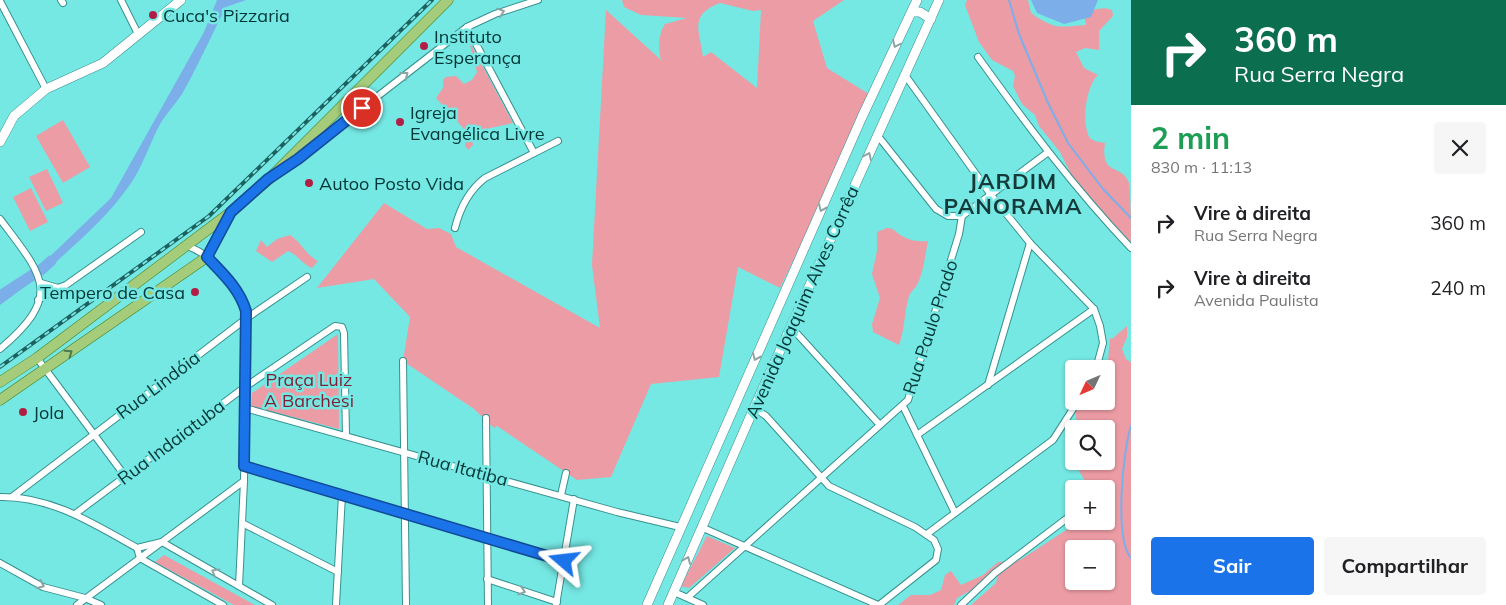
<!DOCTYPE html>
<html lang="pt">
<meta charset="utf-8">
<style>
body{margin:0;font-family:Mulish,sans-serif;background:#f6f6f6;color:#202124;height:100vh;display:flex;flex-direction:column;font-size:19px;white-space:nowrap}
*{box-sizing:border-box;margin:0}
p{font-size:16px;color:#757577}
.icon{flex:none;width:28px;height:28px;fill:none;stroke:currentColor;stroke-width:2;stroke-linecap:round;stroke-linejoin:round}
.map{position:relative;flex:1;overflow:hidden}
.side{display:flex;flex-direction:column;background:#fff;width:375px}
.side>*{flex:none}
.hud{background:#0b6e4f;color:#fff;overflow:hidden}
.needle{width:32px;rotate:226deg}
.fabs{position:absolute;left:1065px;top:360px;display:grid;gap:10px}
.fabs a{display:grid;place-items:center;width:50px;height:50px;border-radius:5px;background:#fff;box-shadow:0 1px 4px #0004;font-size:25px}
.pin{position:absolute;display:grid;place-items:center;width:42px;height:42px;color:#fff;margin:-21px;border:2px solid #fff;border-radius:50%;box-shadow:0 1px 5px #0007}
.me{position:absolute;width:55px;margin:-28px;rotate:287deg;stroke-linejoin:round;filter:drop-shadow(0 0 4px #0008)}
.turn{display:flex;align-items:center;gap:18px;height:105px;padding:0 20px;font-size:22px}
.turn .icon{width:65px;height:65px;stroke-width:2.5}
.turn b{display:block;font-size:35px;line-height:42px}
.round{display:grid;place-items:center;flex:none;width:52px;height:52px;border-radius:5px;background:#f6f6f6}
.headline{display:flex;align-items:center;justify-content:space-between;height:85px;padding:0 20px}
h1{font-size:30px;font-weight:700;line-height:38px;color:#1e9e55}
.primary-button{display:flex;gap:10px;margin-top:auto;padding:10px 20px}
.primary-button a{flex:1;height:58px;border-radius:5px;background:#1a73e8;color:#fff;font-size:20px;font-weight:700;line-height:58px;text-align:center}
.primary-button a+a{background:#f6f6f6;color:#202124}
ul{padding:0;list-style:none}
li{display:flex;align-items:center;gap:15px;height:65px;padding:0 20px}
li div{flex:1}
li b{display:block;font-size:19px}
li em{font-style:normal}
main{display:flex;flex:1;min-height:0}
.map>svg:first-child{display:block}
.green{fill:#ec9ca4;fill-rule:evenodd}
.water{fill:#7caee9}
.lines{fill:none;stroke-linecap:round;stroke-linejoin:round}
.stream{stroke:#7caee9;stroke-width:2}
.river{stroke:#7caee9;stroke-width:11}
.minor-casing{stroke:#37918f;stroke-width:8}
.secondary-casing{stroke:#37918f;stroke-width:10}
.primary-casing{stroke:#448129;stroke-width:11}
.minor{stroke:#fff;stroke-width:6}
.secondary{stroke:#fff;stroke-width:9}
.primary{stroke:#a4cc7b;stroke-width:10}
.rail-casing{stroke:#1c615f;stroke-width:4}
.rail{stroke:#75e8e4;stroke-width:2;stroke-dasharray:5.5;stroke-linecap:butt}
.oneway{stroke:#8ca5a4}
.oneway2{stroke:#4a7a54}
.route-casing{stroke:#114b97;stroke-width:12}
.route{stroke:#1a73e8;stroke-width:9}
.poi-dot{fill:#b11e45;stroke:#75e8e4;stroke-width:2}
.labels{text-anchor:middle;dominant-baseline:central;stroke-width:5;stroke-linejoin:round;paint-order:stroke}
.poi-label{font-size:18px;fill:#003635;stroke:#75e8e4;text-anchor:start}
.street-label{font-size:18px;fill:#003635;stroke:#75e8e4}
.park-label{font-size:18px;fill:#7f1e33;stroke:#75e8e4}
.district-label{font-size:22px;font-weight:bold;letter-spacing:1px;fill:#143938;stroke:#75e8e4}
</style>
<main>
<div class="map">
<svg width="1131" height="605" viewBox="0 0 1131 605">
<rect width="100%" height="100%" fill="#75e8e4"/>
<g class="green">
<path d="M622,0H844L813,21L827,68L872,96L780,288L738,267L719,377L651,384L611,477L577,480L497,426L494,428L474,409L403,361L410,317L374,279L317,288L384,203L427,229L439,228L451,234L456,247L600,328L592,265L606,10L661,60C658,48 658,35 665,24L687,18L641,15L624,7ZM720,3L753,11L761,10L757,88L711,52L703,57C700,32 688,15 720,3Z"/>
<path d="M967,0H1028L1031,13C1055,30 1059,27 1086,25L1084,14C1094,10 1102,6 1112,10L1113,16L1099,31V50L1085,48L1076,52L1084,68L1098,75C1086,85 1081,125 1090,138C1094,142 1100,142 1105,143C1100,177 1122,163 1129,183C1131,200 1131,224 1131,242L1110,224L1072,176L1060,152L1039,126L1035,115L1022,104L1013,86L1015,76L1013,71L992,60L979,42L965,5Z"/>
<path d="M469,41L513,123L472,132L473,145L468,150L465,145V130L436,98L443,88V80L446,77L456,76L464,84L472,80L477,72Z"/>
<path d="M63,120L90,167L63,183L36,136Z"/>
<path d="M47,169L63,203L46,211L29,177Z"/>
<path d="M31,188L48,222L30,231L13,197Z"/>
<path d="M887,228C895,228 896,233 902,236C911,241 919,242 928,241C925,255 924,270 918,283C916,288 911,291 909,296C904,313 905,329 899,345L873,332L872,324L880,298L872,274L877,251V232Z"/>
<path d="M290,235C301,242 306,255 318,261L312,268C302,264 298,255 288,251L272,262L256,251L261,240L267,247L277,239Z"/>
<path d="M1127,326V337L1122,349L1126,359L1131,362V605H971L996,583L998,574L991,573L970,591L957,598L954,605H898L911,595H930L941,590L945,575L951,571L961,585L983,575L998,562L1020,560L1080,521H1106V489H1090L1079,471L1086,461H1106V429H1078L1075,410L1081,401H1106V377L1109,375C1107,362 1109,351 1110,338L1112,339ZM1074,549H1106V581H1074Z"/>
<path d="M338,334L339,429L251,406L252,393Z"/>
<path d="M707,536L735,548L689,588L681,586Z"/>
<path d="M164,555L255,605H234L155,562Z"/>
</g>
<g class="water">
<path d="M217,0H246L226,7C211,36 198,66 182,94C174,106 164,116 158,128C148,148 142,168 129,186C106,219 73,246 44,273L39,267L111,198L204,32Z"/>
<path d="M1031,0H1098L1091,17L1064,24L1037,13Z"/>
<path d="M32,272L34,280L0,305V294Z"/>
</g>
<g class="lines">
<g class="stream">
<path d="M1009,0L1019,34L1048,103L1068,143L1103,189L1131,218"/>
<path d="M1131,426C1123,450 1114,538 1131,558"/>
</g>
<path class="river" d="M0,296L42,269L51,261"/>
<g class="minor-casing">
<g id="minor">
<path d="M61,0L63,3"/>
<path d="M121,0L138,34"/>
<path d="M0,1L46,89"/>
<path d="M467,27L534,153"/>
<path d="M978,57C1027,125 1074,188 1131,248"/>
<path d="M905,75L991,195L1030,243L1094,309L1100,326L1103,343L1096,369"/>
<path d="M878,136L936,209L948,216H962"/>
<path d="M285,168L467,27L495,14L538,0"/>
<path d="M0,219C43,276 64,295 0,349"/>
<path d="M455,228C460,208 468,191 485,178L558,141"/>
<path d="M187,246C213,255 239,285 246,311L244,481L239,586"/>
<path d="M41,283L58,288L66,285L141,232"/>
<path d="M38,300L58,288"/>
<path d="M791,327L879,424"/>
<path d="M37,358L125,476"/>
<path d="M403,361L406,605"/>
<path d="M988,385L1030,243"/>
<path d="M903,406L955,513"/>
<path d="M245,408L617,512L680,527"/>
<path d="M754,408L766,416L829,486L915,527L934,540L938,549L936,560L879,605"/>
<path d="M486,418L488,605"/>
<path d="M917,435L1094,309"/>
<path d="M244,466L564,561"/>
<path d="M561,495L566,473"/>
<path d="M0,497C51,496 94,524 137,548L162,542L272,605"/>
<path d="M12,497L247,318L307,277"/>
<path d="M75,514L245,387L335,326L342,327L344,333L346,435"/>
<path d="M242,523L338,572"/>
<path d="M701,527L878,605"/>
<path d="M927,534L1053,440L1078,401"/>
<path d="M137,548L140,558L223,605"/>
<path d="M0,563L43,587L85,598L101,605"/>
<path d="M487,579L557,602"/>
<path d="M674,592L703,605"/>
<path d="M688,597L908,400L959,234L962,216L1047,153"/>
<path d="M77,605L244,481"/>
<path d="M336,605L342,495"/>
<path d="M556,605L574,499"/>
<path d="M961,605L995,573L1074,513"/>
</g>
</g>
<g class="secondary-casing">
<g id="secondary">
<path d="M912,12H920L931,19"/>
<path d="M0,142L14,116L46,89L103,63L181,0"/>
<path d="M647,605L862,117L917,0"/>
<path d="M668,605L754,408L939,0"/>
</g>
</g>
<g class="primary-casing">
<g id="primary">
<path d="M0,382L37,358L231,212L269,179L448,0"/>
<path d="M0,400L207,257L229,215"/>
</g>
</g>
<use href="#minor" class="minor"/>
<use href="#secondary" class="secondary"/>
<use href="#primary" class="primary"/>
<g class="rail-casing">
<path id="rail" d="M0,367L209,216L432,0"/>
</g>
<use href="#rail" class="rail"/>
</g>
<defs><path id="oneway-chevron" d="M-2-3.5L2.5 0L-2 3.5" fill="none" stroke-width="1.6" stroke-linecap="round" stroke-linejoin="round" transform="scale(1.25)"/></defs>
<g class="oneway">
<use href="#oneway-chevron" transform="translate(501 12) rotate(-19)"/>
<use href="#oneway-chevron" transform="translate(896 44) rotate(115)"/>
<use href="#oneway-chevron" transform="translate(405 75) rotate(-37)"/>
<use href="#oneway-chevron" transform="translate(868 156) rotate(-65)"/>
<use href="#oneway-chevron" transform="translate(822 208) rotate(114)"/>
<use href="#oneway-chevron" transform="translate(756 357) rotate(114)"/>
<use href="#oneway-chevron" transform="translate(687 560) rotate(-67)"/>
<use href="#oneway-chevron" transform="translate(215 572) rotate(-151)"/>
<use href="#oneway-chevron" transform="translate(41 585) rotate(24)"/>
<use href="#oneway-chevron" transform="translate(522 591) rotate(18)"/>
</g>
<use class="oneway2" href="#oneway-chevron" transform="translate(69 353) rotate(-35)"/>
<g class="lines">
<g class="route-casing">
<path id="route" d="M362,108L298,159L268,179L231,212L207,257C223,274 239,288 246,311L244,466L564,561"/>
</g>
<use href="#route" class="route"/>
</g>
<g class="poi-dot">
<circle cx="153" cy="15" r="5"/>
<circle cx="424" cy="46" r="5"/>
<circle cx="400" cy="122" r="5"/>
<circle cx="309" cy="183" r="5"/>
<circle cx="195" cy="292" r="5"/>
<circle cx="23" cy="412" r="5"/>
</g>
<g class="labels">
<g class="poi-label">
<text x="163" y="15">Cuca's Pizzaria</text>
<text x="434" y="36">Instituto<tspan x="434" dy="21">Esperança</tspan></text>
<text x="410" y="112">Igreja<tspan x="410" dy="21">Evangélica Livre</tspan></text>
<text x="319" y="183">Autoo Posto Vida</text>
<text x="185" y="292" text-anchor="end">Tempero de Casa</text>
<text x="33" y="412">Jola</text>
</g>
<g class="street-label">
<text transform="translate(802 302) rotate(-66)">Avenida Joaquim Alves Corrêa</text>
<text transform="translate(930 327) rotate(-72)">Rua Paulo Prado</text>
<text transform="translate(158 385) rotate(-37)">Rua Lindóia</text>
<text transform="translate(171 442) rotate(-37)">Rua Indaiatuba</text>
<text transform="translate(463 468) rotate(15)">Rua Itatiba</text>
</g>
<g class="park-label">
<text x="309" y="379">Praça Luiz<tspan x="309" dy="21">A Barchesi</tspan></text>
</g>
<g class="district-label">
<text x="1013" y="181">JARDIM<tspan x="1013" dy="25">PANORAMA</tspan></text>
</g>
</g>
</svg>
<div class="fabs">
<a><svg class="needle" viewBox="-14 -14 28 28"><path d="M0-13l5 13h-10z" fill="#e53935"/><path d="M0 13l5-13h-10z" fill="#757577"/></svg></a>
<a><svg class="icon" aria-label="search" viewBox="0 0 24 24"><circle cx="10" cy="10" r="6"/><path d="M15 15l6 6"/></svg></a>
<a>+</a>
<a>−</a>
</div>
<div class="pin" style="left:362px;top:108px;background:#d93025"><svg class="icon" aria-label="arrive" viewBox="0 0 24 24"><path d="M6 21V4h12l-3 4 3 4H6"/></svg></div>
<svg class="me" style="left:564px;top:561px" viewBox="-20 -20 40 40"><path d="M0-17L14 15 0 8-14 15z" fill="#1a73e8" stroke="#fff" stroke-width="4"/></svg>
</div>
<section class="side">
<div class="hud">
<div class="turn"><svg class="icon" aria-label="right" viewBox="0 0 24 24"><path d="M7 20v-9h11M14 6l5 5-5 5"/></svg><div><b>360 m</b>Rua Serra Negra</div></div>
</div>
<div class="headline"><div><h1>2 min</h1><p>830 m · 11:13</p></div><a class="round"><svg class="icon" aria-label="close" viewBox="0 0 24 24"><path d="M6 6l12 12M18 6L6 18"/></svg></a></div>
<ul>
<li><svg class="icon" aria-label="right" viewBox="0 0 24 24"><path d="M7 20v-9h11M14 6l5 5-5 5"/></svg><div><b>Vire à direita</b><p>Rua Serra Negra</p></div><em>360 m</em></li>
<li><svg class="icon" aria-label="right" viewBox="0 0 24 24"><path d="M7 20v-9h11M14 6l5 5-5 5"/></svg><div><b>Vire à direita</b><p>Avenida Paulista</p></div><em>240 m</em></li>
</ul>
<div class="primary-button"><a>Sair</a><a>Compartilhar</a></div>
</section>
</main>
